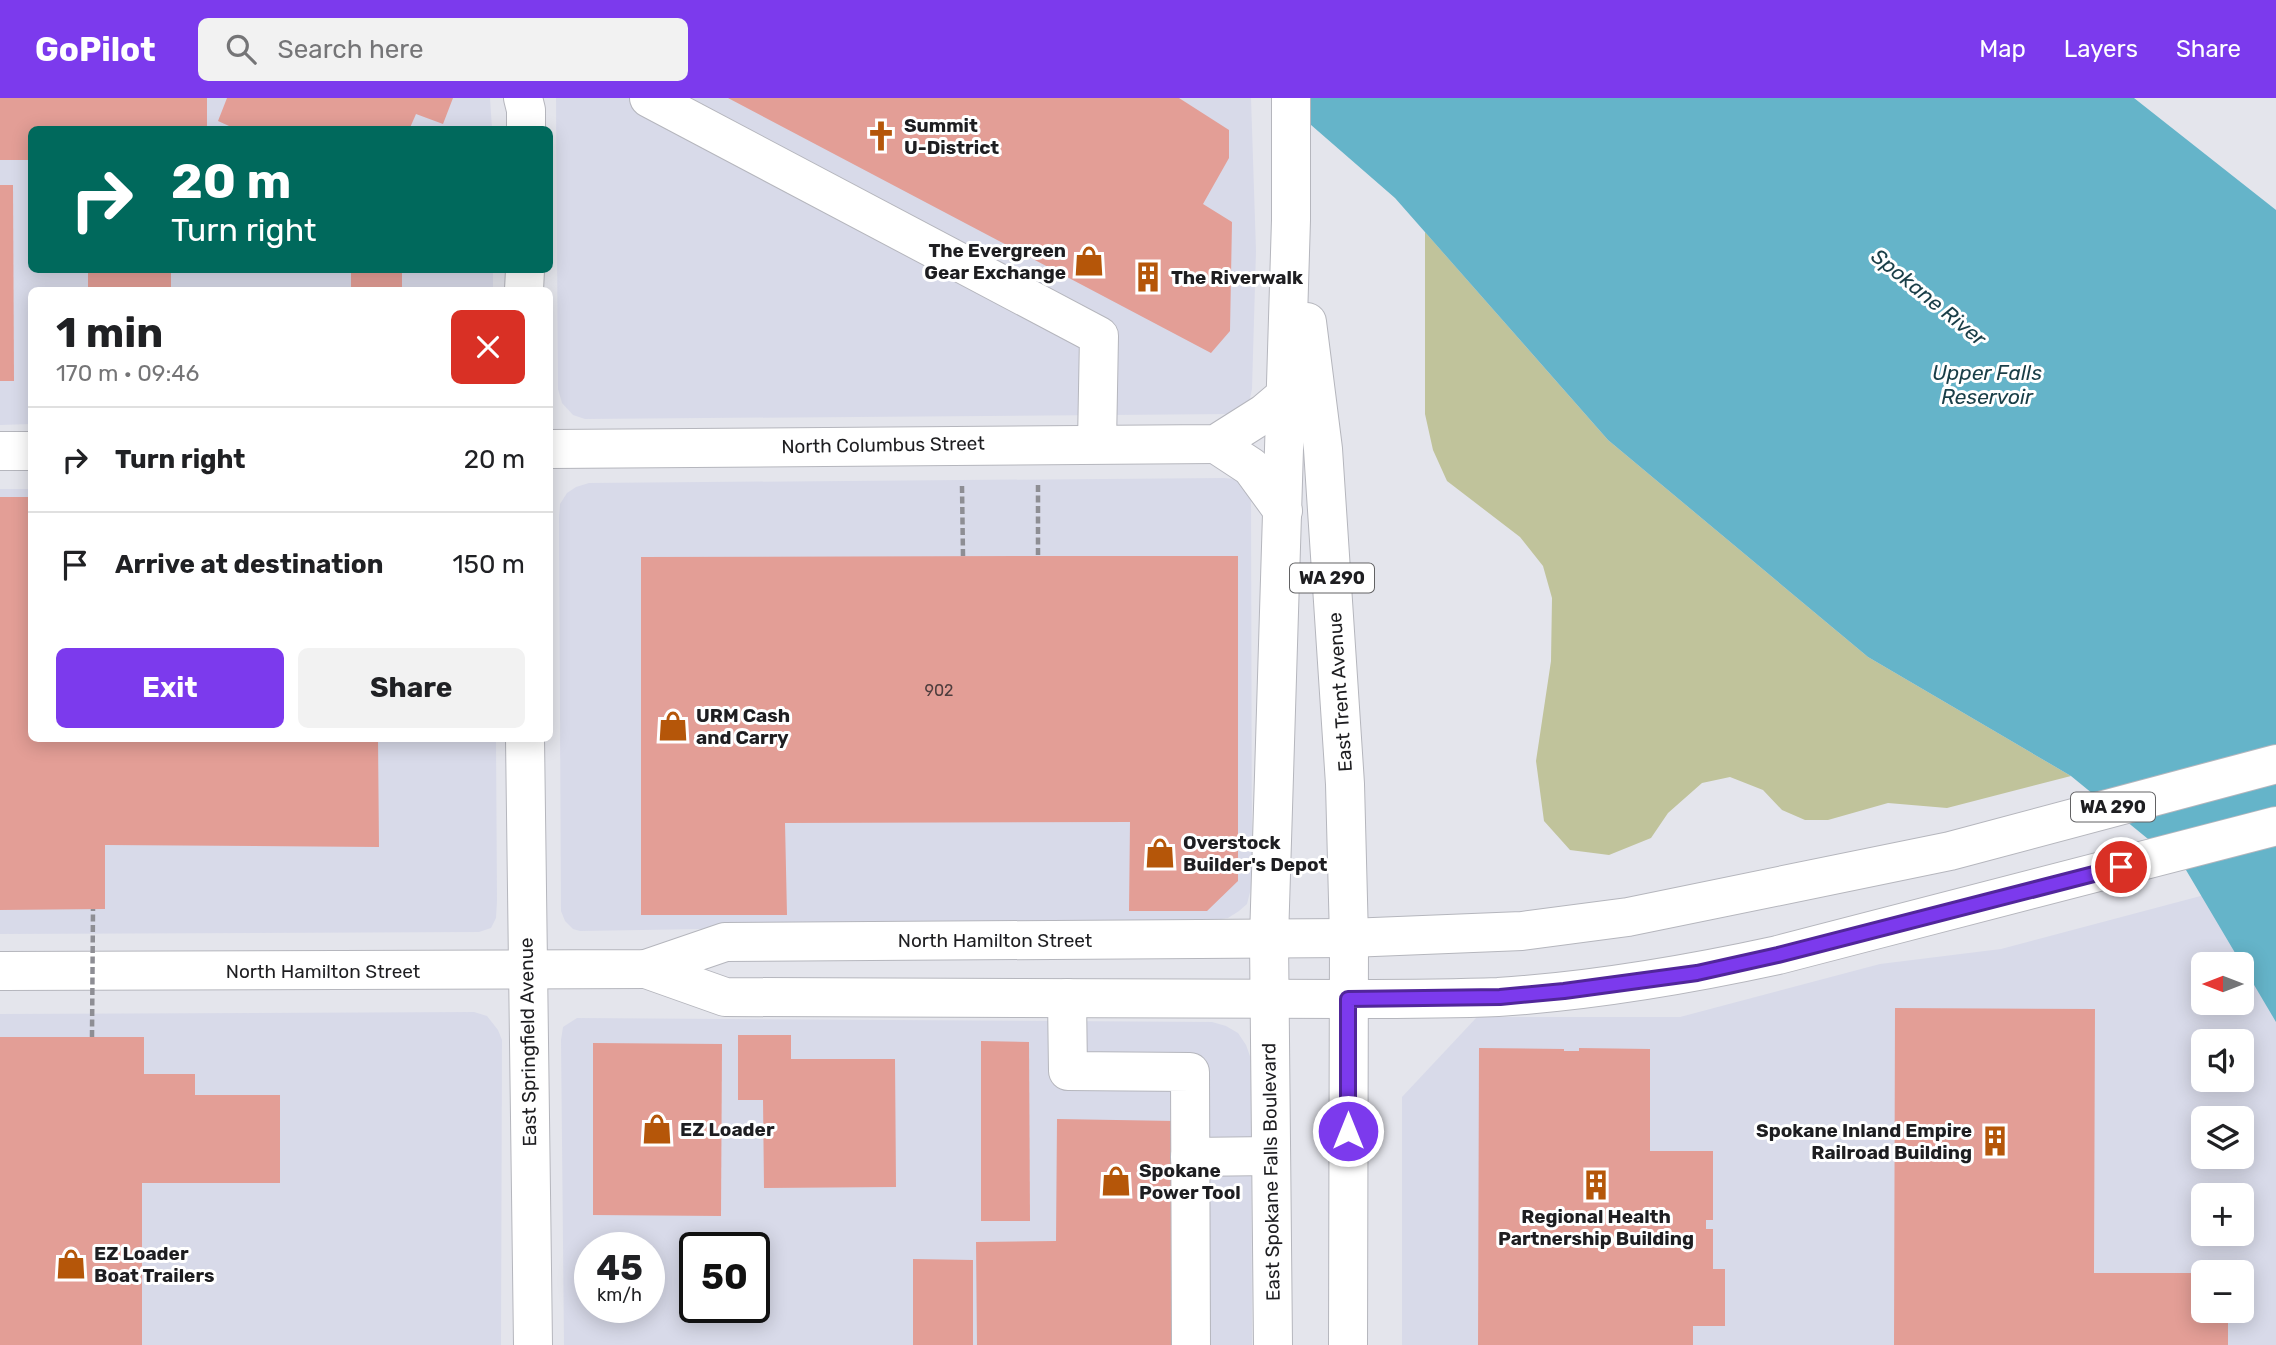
<!DOCTYPE html>
<meta charset="utf-8">
<style>
body{margin:0;font-family:Rubik,sans-serif;background:#f2f2f2;color:#202124;height:100vh;display:flex;flex-direction:column;font-size:26px;white-space:nowrap}
*{box-sizing:border-box;margin:0}
p{font-size:23px;color:#757577}
.icon{flex:none;width:38px;height:38px;fill:none;stroke:currentColor;stroke-width:2;stroke-linecap:round;stroke-linejoin:round}
.map{position:relative;flex:1;overflow:hidden}
.panel{position:absolute;left:28px;top:189px;width:525px;height:455px;display:flex;flex-direction:column;background:#fff;border-radius:10px;box-shadow:0 4px 18px #0003}
.panel>*{flex:none}
.hud{position:absolute;left:28px;top:28px;width:525px;height:147px;border-radius:10px;box-shadow:0 4px 18px #0003;background:#00695c;color:#fff;overflow:hidden}
.needle{width:46px;rotate:270deg}
.tools{position:absolute;left:2191px;top:854px;display:grid;gap:14px}
.tools a{display:grid;place-items:center;width:63px;height:63px;border-radius:10px;background:#fff;box-shadow:0 4px 18px #0003;font-size:35px}
.speed{position:absolute;left:574px;top:1134px;display:flex;gap:14px;font-size:35px;font-weight:700;text-align:center}
.speed>*{display:grid;place-content:center;width:91px;height:91px;border-radius:50%;background:#fff;box-shadow:0 4px 18px #0003;line-height:1}
.speed small{font-size:18px;font-weight:400}
.speed .limit{border:4px solid #111;border-radius:10px;background:#fff;color:#111}
.pin{position:absolute;display:grid;place-items:center;width:60px;height:60px;color:#fff;margin:-30px;border:4px solid #fff;border-radius:50%;box-shadow:0 2px 7px #0007}
.me{position:absolute;width:77px;margin:-38px;rotate:0deg;stroke-linejoin:round;filter:drop-shadow(0 0 5px #0008)}
.turn{display:flex;align-items:center;gap:24px;height:147px;padding:0 28px;font-size:32px}
.turn .icon{width:91px;height:91px;stroke-width:2.5}
.turn b{display:block;font-size:49px;line-height:60px}
.round{display:grid;place-items:center;flex:none;width:74px;height:74px;border-radius:10px;background:#f2f2f2}
.overview{display:flex;align-items:center;justify-content:space-between;height:119px;padding:0 28px}
h1{font-size:42px;font-weight:700;line-height:52px}
.cta{display:flex;gap:14px;margin-top:auto;padding:14px 28px}
.cta a{flex:1;height:80px;border-radius:10px;background:#7c3aed;color:#fff;font-size:28px;font-weight:700;line-height:80px;text-align:center}
.cta a+a{background:#f2f2f2;color:#202124}
ul{padding:0;list-style:none}
li{display:flex;align-items:center;gap:21px;height:105px;padding:0 28px;border-top:2px solid #e0e0e0}
li div{flex:1}
li b{display:block;font-size:26px}
li em{font-style:normal}
header{display:flex;align-items:center;gap:42px;box-sizing:border-box;height:98px;padding:0 35px;background:#7c3aed;color:#fff}
header strong{font-size:33px}
nav{display:flex;gap:38px;margin-inline-start:auto;font-size:24px}
.search{width:490px;height:63px;background:#f2f2f2;display:flex;align-items:center;gap:18px;box-sizing:border-box;padding:0 24px;border-radius:10px;color:#757577;font-size:26px}
.map>svg:first-child{display:block}
.built{fill:#d8dae9;fill-rule:evenodd}
.green{fill:#c0c39b}
.water{fill:#65b4c9}
.building{fill:#e39e96}
.lines{fill:none;stroke-linecap:round;stroke-linejoin:round}
.minor-casing{stroke:#b5b6bd;stroke-width:40}
.major-casing{stroke:#b5b6bd;stroke-width:40}
.highway-casing{stroke:#b5b6bd;stroke-width:40}
.path{stroke:#8e8e94;stroke-width:4.5;stroke-dasharray:7 3.5;stroke-linecap:butt}
.minor{stroke:#fff;stroke-width:38}
.major{stroke:#fff;stroke-width:38}
.highway{stroke:#fff;stroke-width:38}
.path-bridge{stroke:#8e8e94;stroke-width:4.5;stroke-dasharray:7 3.5;stroke-linecap:butt}
.route-casing{stroke:#51269a;stroke-width:18}
.route{stroke:#7c3aed;stroke-width:12}
.labels{text-anchor:middle;dominant-baseline:central;stroke-width:6;stroke-linejoin:round;paint-order:stroke}
.number-label{font-size:16px;fill:#4f3e3e}
.shield{fill:#fff;stroke:#626264;stroke-width:2}
.shield-label{font-size:18px;font-weight:bold;fill:#1e1e21}
.poi-label{font-size:19px;font-weight:bold;fill:#1e1e21;stroke:#fff;text-anchor:start}
.street-label{font-size:19px;fill:#1e1e21;stroke:#fff}
.water-label{font-size:21px;font-style:italic;fill:#193e47;stroke:#fff}
</style>
<header>
<strong>GoPilot</strong>
<div class="search"><svg class="icon" aria-label="search" viewBox="0 0 24 24"><circle cx="10" cy="10" r="6"/><path d="M15 15l6 6"/></svg>Search here</div>
<nav><a>Map</a><a>Layers</a><a>Share</a></nav>
</header>
<div class="map">
<svg width="2276" height="1247" viewBox="0 0 2276 1247">
<rect width="100%" height="100%" fill="#e4e5ec"/>
<g class="built">
<path d="M0,0H490L492,31L32,32V172H493V192H32L31,326L0,327Z"/>
<path d="M556,0H1251L1256,153L1252,291L1249,305L1233,316L585,321L573,317L562,305L558,291Z"/>
<path d="M1224,380L1235,381L1242,385L1251,397L1252,786L1247,806L1239,813L1228,820L1210,823L580,833L573,831L565,823L561,813L559,419L560,406L567,395L576,389L589,385Z"/>
<path d="M0,391H31L32,640L496,641L497,803L496,820L491,830L479,834L0,836Z"/>
<path d="M2276,778V1247H1402V999L1477,919H1680L1880,866L2001,851ZM2203,866H2242V905H2203ZM2203,943H2242V982H2203ZM2203,1020H2242V1059H2203ZM2203,1097H2242V1136H2203ZM2203,1174H2242V1213H2203Z"/>
<path d="M474,914L487,918L498,932L502,942L501,1247H0V916Z"/>
<path d="M577,920L1212,924L1226,928L1238,935L1246,947L1251,961L1252,1247H564L561,942L563,929ZM590,1150H649V1209H590ZM695,1150H754V1209H695Z"/>
</g>
<path class="green" d="M1425,134L1608,342L1868,559L2071,678L1947,710L1888,705L1828,722H1805L1782,712L1763,692L1730,679L1702,685L1668,715L1651,740L1609,757L1570,752L1544,723L1536,663L1551,563L1552,500L1543,468L1520,439L1447,383L1433,352L1425,316Z"/>
<path class="water" d="M1280,0H2134L2276,112V924L2186,772L2071,678L1868,559L1608,342L1395,100Z"/>
<g class="building">
<path d="M0,0H207V32H32V62H0Z"/>
<path d="M227,0H453L443,26L416,16L409,32H238L218,23Z"/>
<path d="M728,0H1179L1229,32V60L1203,106L1232,124L1230,233L1211,255Z"/>
<path d="M0,87H13L14,283H0Z"/>
<rect x="88" y="172" width="83" height="20"/>
<rect x="351" y="172" width="51" height="20"/>
<path d="M0,399H32V640H378L379,749L105,747V811L0,812Z"/>
<path d="M1038,458H1238V783L1207,813H1129L1130,724L785,725L787,817H641V459Z"/>
<path d="M1895,910L2095,911L2094,1175H2203V1213H2228V1247H1894Z"/>
<path d="M738,937H791V961H895L896,1089L764,1090L763,1002H738Z"/>
<path d="M0,939H144V976H195V997H280V1085H142V1247H0Z"/>
<path d="M981,943L1029,944L1030,1123H981Z"/>
<path d="M593,945L722,946L721,1118L593,1117Z"/>
<path d="M1479,950L1564,951V953H1579V950L1650,951V1053H1713V1122H1706V1131H1713V1171H1725V1228H1693V1247H1478Z"/>
<path d="M1057,1021L1175,1023L1174,1247H977L976,1144L1056,1143Z"/>
<path d="M913,1161L973,1162V1247H913Z"/>
</g>
<g class="lines">
<g class="minor-casing">
<g id="minor">
<path d="M523,0L526,12V32"/>
<path d="M649,0L1099,238L1097,345"/>
<path d="M524,192L525,172"/>
<path d="M1216,346L1251,369L1283,413"/>
<path d="M550,351L1216,346L1265,315L1286,297"/>
<path d="M0,353H32"/>
<path d="M525,640L533,1247"/>
<path d="M1067,900L1068,973L1190,974L1191,1247"/>
<path d="M1190,1059L1271,1058"/>
</g>
</g>
<g class="major-casing">
<g id="major">
<path d="M1307,224L1323,351L1345,686L1349,840L1348,1247"/>
<path d="M646,871L725,899L1348,901"/>
<path d="M0,873L646,871L725,844L1349,840"/>
<path d="M1273,1247L1269,841L1291,122V0"/>
</g>
</g>
<g class="highway-casing">
<g id="highway">
<path d="M1349,840L1522,833L1628,819L1950,753L2276,666"/>
<path d="M1348,901C1398,901 1448,901 1498,899C1592,893 1686,877 1778,857L2276,728"/>
</g>
</g>
<g class="path">
<path d="M1038,387V458"/>
<path d="M962,388L963,458"/>
</g>
<use href="#minor" class="minor"/>
<use href="#major" class="major"/>
<use href="#highway" class="highway"/>
<path class="path-bridge" d="M92,939L93,811"/>
</g>
<g class="lines">
<g class="route-casing">
<path id="route" d="M1348,1033V901L1500,899L1564,893L1697,875L1778,857L2121,769"/>
</g>
<use href="#route" class="route"/>
</g>
<defs>
<g id="church-bare" transform="scale(2.415)"><path d="M-1.2-6h2.4v3.5h3.3v2.4h-3.3V6h-2.4V-.1h-3.3v-2.4h3.3Z" fill="#b55609" stroke="#fff" stroke-width="2.5" paint-order="stroke"/></g>
<g id="shop-bare" transform="scale(2.415)"><path d="M-5-2.5h2.3a2.7 3.5 0 0 1 5.4 0H5L5.5 6h-11ZM-1.5-2.5h3a1.5 2.3 0 0 0-3 0Z" fill="#b55609" stroke="#fff" stroke-width="2.5" paint-order="stroke"/></g>
<g id="building-bare" transform="scale(2.415)"><path d="M-4-6H4V6H1V3H-1V6H-4ZM-2.5-4.3h1.7v1.8h-1.7ZM.8-4.3h1.7v1.8H.8ZM-2.5-1h1.7V.8h-1.7ZM.8-1h1.7V.8H.8Z" fill="#b55609" stroke="#fff" stroke-width="2.5" paint-order="stroke"/></g>
</defs>
<g fill-rule="evenodd">
<use href="#church-bare" x="881" y="38"/>
<use href="#shop-bare" x="1089" y="163"/>
<use href="#building-bare" x="1148" y="179"/>
<use href="#shop-bare" x="673" y="628"/>
<use href="#shop-bare" x="1160" y="755"/>
<use href="#shop-bare" x="657" y="1031"/>
<use href="#building-bare" x="1995" y="1043"/>
<use href="#shop-bare" x="1116" y="1083"/>
<use href="#building-bare" x="1596" y="1087"/>
<use href="#shop-bare" x="71" y="1166"/>
</g>
<g class="labels">
<g class="number-label">
<text x="939" y="592">902</text>
</g>
<g class="shield">
<rect x="1290" y="465.5" width="84" height="29" rx="5"/>
<rect x="2071" y="694.5" width="84" height="29" rx="5"/>
</g>
<g class="shield-label">
<text x="1332" y="480">WA 290</text>
<text x="2113" y="709">WA 290</text>
</g>
<g class="poi-label">
<text x="904" y="27">Summit<tspan x="904" dy="22">U-District</tspan></text>
<text x="1066" y="152" text-anchor="end">The Evergreen<tspan x="1066" dy="22">Gear Exchange</tspan></text>
<text x="1171" y="179">The Riverwalk</text>
<text x="696" y="617">URM Cash<tspan x="696" dy="22">and Carry</tspan></text>
<text x="1183" y="744">Overstock<tspan x="1183" dy="22">Builder's Depot</tspan></text>
<text x="680" y="1031">EZ Loader</text>
<text x="1972" y="1032" text-anchor="end">Spokane Inland Empire<tspan x="1972" dy="22">Railroad Building</tspan></text>
<text x="1139" y="1072">Spokane<tspan x="1139" dy="22">Power Tool</tspan></text>
<text x="1596" y="1118" text-anchor="middle">Regional Health<tspan x="1596" dy="22">Partnership Building</tspan></text>
<text x="94" y="1155">EZ Loader<tspan x="94" dy="22">Boat Trailers</tspan></text>
</g>
<g class="street-label">
<text transform="translate(883 347) rotate(-1)">North Columbus Street</text>
<text transform="translate(1340 594) rotate(-94)">East Trent Avenue</text>
<text x="995" y="842">North Hamilton Street</text>
<text x="323" y="873">North Hamilton Street</text>
<text transform="translate(528 944) rotate(-91)">East Springfield Avenue</text>
<text transform="translate(1271 1074) rotate(-91)">East Spokane Falls Boulevard</text>
</g>
<g class="water-label">
<text transform="translate(1929 199) rotate(39)">Spokane River</text>
<text x="1987" y="274">Upper Falls<tspan x="1987" dy="24">Reservoir</tspan></text>
</g>
</g>
</svg>
<div class="tools">
<a><svg class="needle" viewBox="-14 -14 28 28"><path d="M0-13l5 13h-10z" fill="#e53935"/><path d="M0 13l5-13h-10z" fill="#757577"/></svg></a>
<a><svg class="icon" aria-label="sound" viewBox="0 0 24 24"><path d="M4 9h4l5-4v14l-5-4H4zM17 9q2 3 0 6"/></svg></a>
<a><svg class="icon" aria-label="layers" viewBox="0 0 24 24"><path d="M12 4l9 5-9 5-9-5zM3 14l9 5 9-5"/></svg></a>
<a>+</a>
<a>−</a>
</div>
<div class="speed"><div>45<small>km/h</small></div><div class="limit">50</div></div>
<div class="pin" style="left:2121px;top:769px;background:#d93025"><svg class="icon" aria-label="arrive" viewBox="0 0 24 24"><path d="M6 21V4h12l-3 4 3 4H6"/></svg></div>
<svg class="me" style="left:1348px;top:1033px" viewBox="-20 -20 40 40"><circle r="17" fill="#7c3aed" stroke="#fff" stroke-width="3"/><path d="M0-11L8 9 0 5-8 9z" fill="#fff"/></svg>
<div class="hud">
<div class="turn"><svg class="icon" aria-label="right" viewBox="0 0 24 24"><path d="M7 20v-9h11M14 6l5 5-5 5"/></svg><div><b>20 m</b>Turn right</div></div>
</div>
<section class="panel">
<div class="overview"><div><h1>1 min</h1><p>170 m · 09:46</p></div><a class="round" style="background:#d93025;color:#fff"><svg class="icon" aria-label="close" viewBox="0 0 24 24"><path d="M6 6l12 12M18 6L6 18"/></svg></a></div>
<ul>
<li><svg class="icon" aria-label="right" viewBox="0 0 24 24"><path d="M7 20v-9h11M14 6l5 5-5 5"/></svg><div><b>Turn right</b></div><em>20 m</em></li>
<li><svg class="icon" aria-label="arrive" viewBox="0 0 24 24"><path d="M6 21V4h12l-3 4 3 4H6"/></svg><div><b>Arrive at destination</b></div><em>150 m</em></li>
</ul>
<div class="cta"><a>Exit</a><a>Share</a></div>
</section>
</div>
